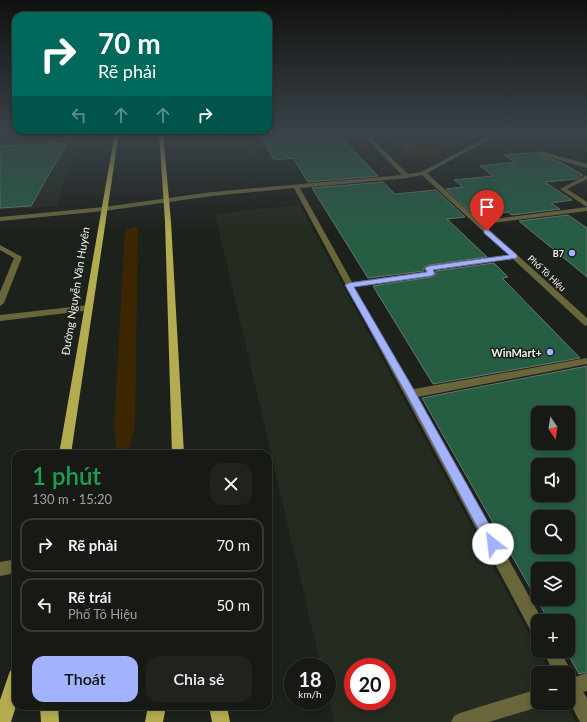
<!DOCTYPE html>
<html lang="vi">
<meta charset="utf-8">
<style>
body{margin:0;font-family:Lato,sans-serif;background:#1f221d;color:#f1f3f6;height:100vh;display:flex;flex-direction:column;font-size:15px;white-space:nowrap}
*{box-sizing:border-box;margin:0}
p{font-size:13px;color:#9ea0a0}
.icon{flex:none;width:22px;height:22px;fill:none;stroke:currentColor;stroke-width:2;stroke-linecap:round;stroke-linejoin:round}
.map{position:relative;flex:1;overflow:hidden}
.sheet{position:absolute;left:12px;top:450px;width:260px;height:260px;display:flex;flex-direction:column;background:#161914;border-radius:12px;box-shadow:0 2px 6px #0003,0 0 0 1px #353834}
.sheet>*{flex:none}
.hud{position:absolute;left:12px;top:12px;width:260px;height:122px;border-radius:12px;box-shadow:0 2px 6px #0003,0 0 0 1px #353834;background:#00695c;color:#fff;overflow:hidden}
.needle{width:26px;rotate:167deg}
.fabs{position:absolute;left:531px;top:406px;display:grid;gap:8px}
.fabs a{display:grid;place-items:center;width:44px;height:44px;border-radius:8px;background:#161914;box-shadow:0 2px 6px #0003,0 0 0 1px #353834;font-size:20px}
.speed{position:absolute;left:284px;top:658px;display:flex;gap:8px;font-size:20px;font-weight:700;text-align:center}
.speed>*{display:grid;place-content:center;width:52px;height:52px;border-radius:50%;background:#161914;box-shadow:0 2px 6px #0003,0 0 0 1px #353834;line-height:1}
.speed small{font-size:10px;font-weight:400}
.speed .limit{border:6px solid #d22;background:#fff;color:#111}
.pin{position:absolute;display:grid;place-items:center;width:34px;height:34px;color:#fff;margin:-41px -17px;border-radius:50% 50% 50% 0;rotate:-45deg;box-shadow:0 0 4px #0007}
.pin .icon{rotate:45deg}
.me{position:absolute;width:44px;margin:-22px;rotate:331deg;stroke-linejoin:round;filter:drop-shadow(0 0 3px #0008)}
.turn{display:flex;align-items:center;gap:14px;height:84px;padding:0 20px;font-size:18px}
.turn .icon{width:52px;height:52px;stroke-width:2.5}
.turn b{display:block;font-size:28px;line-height:34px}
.lanes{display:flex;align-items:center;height:38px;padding:0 20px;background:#0003;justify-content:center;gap:20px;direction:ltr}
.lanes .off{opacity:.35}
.round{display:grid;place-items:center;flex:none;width:42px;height:42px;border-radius:12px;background:#1f221d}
.headline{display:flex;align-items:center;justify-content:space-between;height:68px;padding:0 20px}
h1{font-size:24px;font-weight:600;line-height:30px;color:#1e9e55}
.primary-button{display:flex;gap:8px;margin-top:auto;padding:8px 20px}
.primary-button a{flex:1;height:46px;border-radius:12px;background:#a2b2fd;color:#111;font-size:16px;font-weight:600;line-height:46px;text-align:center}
.primary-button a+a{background:#1f221d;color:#f1f3f6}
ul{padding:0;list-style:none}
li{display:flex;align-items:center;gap:12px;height:54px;margin:0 8px 6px;padding:0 12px;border:2px solid #353834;border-radius:12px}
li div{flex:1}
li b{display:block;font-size:15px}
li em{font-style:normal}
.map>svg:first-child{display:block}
.built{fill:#242b20;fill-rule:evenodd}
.green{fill:#3b2602}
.building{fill:#265e44;stroke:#6d7570;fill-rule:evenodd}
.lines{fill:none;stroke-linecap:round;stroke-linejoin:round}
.path{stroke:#6e716c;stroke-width:1.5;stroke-dasharray:1.5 1.5;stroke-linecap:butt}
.minor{fill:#69663c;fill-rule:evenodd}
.major{fill:#b4ac51;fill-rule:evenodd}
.route{fill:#a2b2fd;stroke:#6974a4}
.poi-dot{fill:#a2b2fd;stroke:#1d211b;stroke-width:1.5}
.labels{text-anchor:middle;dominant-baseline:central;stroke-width:3;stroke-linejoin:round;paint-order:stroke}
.far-poi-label{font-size:9px;font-weight:bold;fill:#f2f5f1;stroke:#1d211b;text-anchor:end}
.far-street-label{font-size:9px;fill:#f2f5f1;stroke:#1d211b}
.street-label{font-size:11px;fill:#f2f5f1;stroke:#1d211b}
.poi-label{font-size:11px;font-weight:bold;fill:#f2f5f1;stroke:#1d211b;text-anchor:end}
</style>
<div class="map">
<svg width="587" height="722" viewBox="0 0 587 722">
<rect width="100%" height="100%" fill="#1d211b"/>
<g class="built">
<path d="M83,132L56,206L0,210V138Z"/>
<path d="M300,205L550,673H538V703H566L576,722H334L327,693V667H321L215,214ZM353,667H387V701H353Z"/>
</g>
<g class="green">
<path d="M381,132H485L426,161L410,158Z"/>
<path d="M135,227L138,229L135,426L128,454H117L114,427L125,230Z"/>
</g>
<g class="building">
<path d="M296,132H336L378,176L308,182L293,158L274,160L260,135Z"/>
<path d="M67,143L31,206L0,208V146Z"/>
<path d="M542,152V156L560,162L583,175L576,179L545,182L572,200L551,203L560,209L512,215L508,212L475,216L446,189L463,187L454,180L493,176L480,166L515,162L504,155Z"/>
<path d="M383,182L395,194L436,190L465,217L447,219L487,257L429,265L424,267V271L368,278L312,188Z"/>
<path d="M568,215L587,228V277L519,221Z"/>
<path d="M494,263L508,277L502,278L580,358L433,384L373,286L431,277L436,275V271Z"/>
<path d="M587,366V672L579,674L566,651H568V621H549L422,398ZM538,413H568V443H538ZM538,465H568V495H538ZM538,517H568V547H538ZM538,569H568V599H538Z"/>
</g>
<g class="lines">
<path class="path" d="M406,148L446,132"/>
<g class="minor">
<path d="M360,132H365L408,174L421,172L497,132H503L427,173L479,221L587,207V211L483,224L587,318V326L584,325L513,259L434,270L435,274L431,276L354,287L414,389L587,358V364L418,397L543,621H538V635L532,633L294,188L212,196L104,211L0,221V217L104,207L212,192L402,175ZM422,175L509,255L429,266L425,268L426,272L352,282L300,188L407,178Z"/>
<path d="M544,152L587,164V168L542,155V153Z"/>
<path d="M587,175V179L567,189L587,202V207L560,189Z"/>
<path d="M0,245L22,257L4,303L0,306V292L14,258L0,250Z"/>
<path d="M89,305L92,306L93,308L92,310L0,321V315Z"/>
<path d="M16,559V573L0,576V562Z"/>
<path d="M543,651H560L569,667L571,675L575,677L587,673V691L583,692L587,698V722H580L568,699V673H554Z"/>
<path d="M538,689V703H545L538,707L489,722H451L454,716L460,713Z"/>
</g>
<g class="major">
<path d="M115,132H119L71,454H59Z"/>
<path d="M159,132H163L171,222L184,454H172L165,222Z"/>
<path d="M16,668V706L11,722H0V700L10,671Z"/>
<path d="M40,706H58L59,722H41Z"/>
<path d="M148,706H166L163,722H145Z"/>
<path d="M209,706H227L230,722H212Z"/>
</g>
</g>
<linearGradient id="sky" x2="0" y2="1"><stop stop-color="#10120f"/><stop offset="0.57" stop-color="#3a434a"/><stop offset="1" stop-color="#3a434a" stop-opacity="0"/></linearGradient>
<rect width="587" height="233" fill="url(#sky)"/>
<path class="route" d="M487,229L517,255V258L433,270L435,274L431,276L354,287L415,392L498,540L500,544L498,549L493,551L489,549L407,395L345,285L349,283L427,272L425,268L429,266L509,255L484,233V230Z"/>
<g class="poi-dot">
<circle cx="572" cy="253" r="4"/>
<circle cx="550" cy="352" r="4"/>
</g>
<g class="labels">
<g class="far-poi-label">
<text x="564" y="253">B7</text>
</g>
<g class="far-street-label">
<text transform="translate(547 273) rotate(43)">Phố Tô Hiệu</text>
</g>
<g class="street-label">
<text transform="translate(75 291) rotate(-81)">Đường Nguyễn Văn Huyên</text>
</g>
<g class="poi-label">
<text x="542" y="352">WinMart+</text>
</g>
</g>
</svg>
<div class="fabs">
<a><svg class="needle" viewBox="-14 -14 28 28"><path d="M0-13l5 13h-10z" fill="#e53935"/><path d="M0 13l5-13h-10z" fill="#9ea0a0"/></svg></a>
<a><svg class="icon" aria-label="sound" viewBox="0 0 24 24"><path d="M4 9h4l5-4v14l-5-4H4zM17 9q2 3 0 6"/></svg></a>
<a><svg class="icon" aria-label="search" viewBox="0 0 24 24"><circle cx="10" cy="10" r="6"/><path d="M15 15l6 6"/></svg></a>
<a><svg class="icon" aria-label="layers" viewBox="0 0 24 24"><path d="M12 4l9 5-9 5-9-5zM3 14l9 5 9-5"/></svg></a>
<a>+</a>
<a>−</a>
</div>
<div class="speed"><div>18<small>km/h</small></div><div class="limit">20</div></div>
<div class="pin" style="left:487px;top:231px;background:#d93025"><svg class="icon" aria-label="arrive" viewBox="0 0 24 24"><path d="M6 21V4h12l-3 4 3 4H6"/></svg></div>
<svg class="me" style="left:493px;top:544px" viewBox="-20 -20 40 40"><circle r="19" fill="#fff"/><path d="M0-13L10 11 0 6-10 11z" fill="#a2b2fd"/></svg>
<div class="hud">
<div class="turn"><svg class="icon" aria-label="right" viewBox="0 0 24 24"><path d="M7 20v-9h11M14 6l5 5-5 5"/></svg><div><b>70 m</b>Rẽ phải</div></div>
<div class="lanes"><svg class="icon off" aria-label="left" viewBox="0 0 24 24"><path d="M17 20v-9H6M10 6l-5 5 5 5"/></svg><svg class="icon off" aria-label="ahead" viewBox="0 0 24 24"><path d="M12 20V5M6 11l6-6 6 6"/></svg><svg class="icon off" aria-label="ahead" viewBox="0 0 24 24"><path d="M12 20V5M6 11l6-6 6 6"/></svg><svg class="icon" aria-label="right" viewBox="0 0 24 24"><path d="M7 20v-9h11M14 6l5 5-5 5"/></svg></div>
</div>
<section class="sheet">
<div class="headline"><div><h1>1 phút</h1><p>130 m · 15:20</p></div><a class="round"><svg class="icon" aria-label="close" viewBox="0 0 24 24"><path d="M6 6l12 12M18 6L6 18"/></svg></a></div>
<ul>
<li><svg class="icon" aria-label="right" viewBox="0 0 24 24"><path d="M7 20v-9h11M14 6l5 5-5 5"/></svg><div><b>Rẽ phải</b></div><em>70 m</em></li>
<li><svg class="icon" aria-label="left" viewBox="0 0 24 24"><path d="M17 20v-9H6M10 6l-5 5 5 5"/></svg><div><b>Rẽ trái</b><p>Phố Tô Hiệu</p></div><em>50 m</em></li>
</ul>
<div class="primary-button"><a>Thoát</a><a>Chia sẻ</a></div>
</section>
</div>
